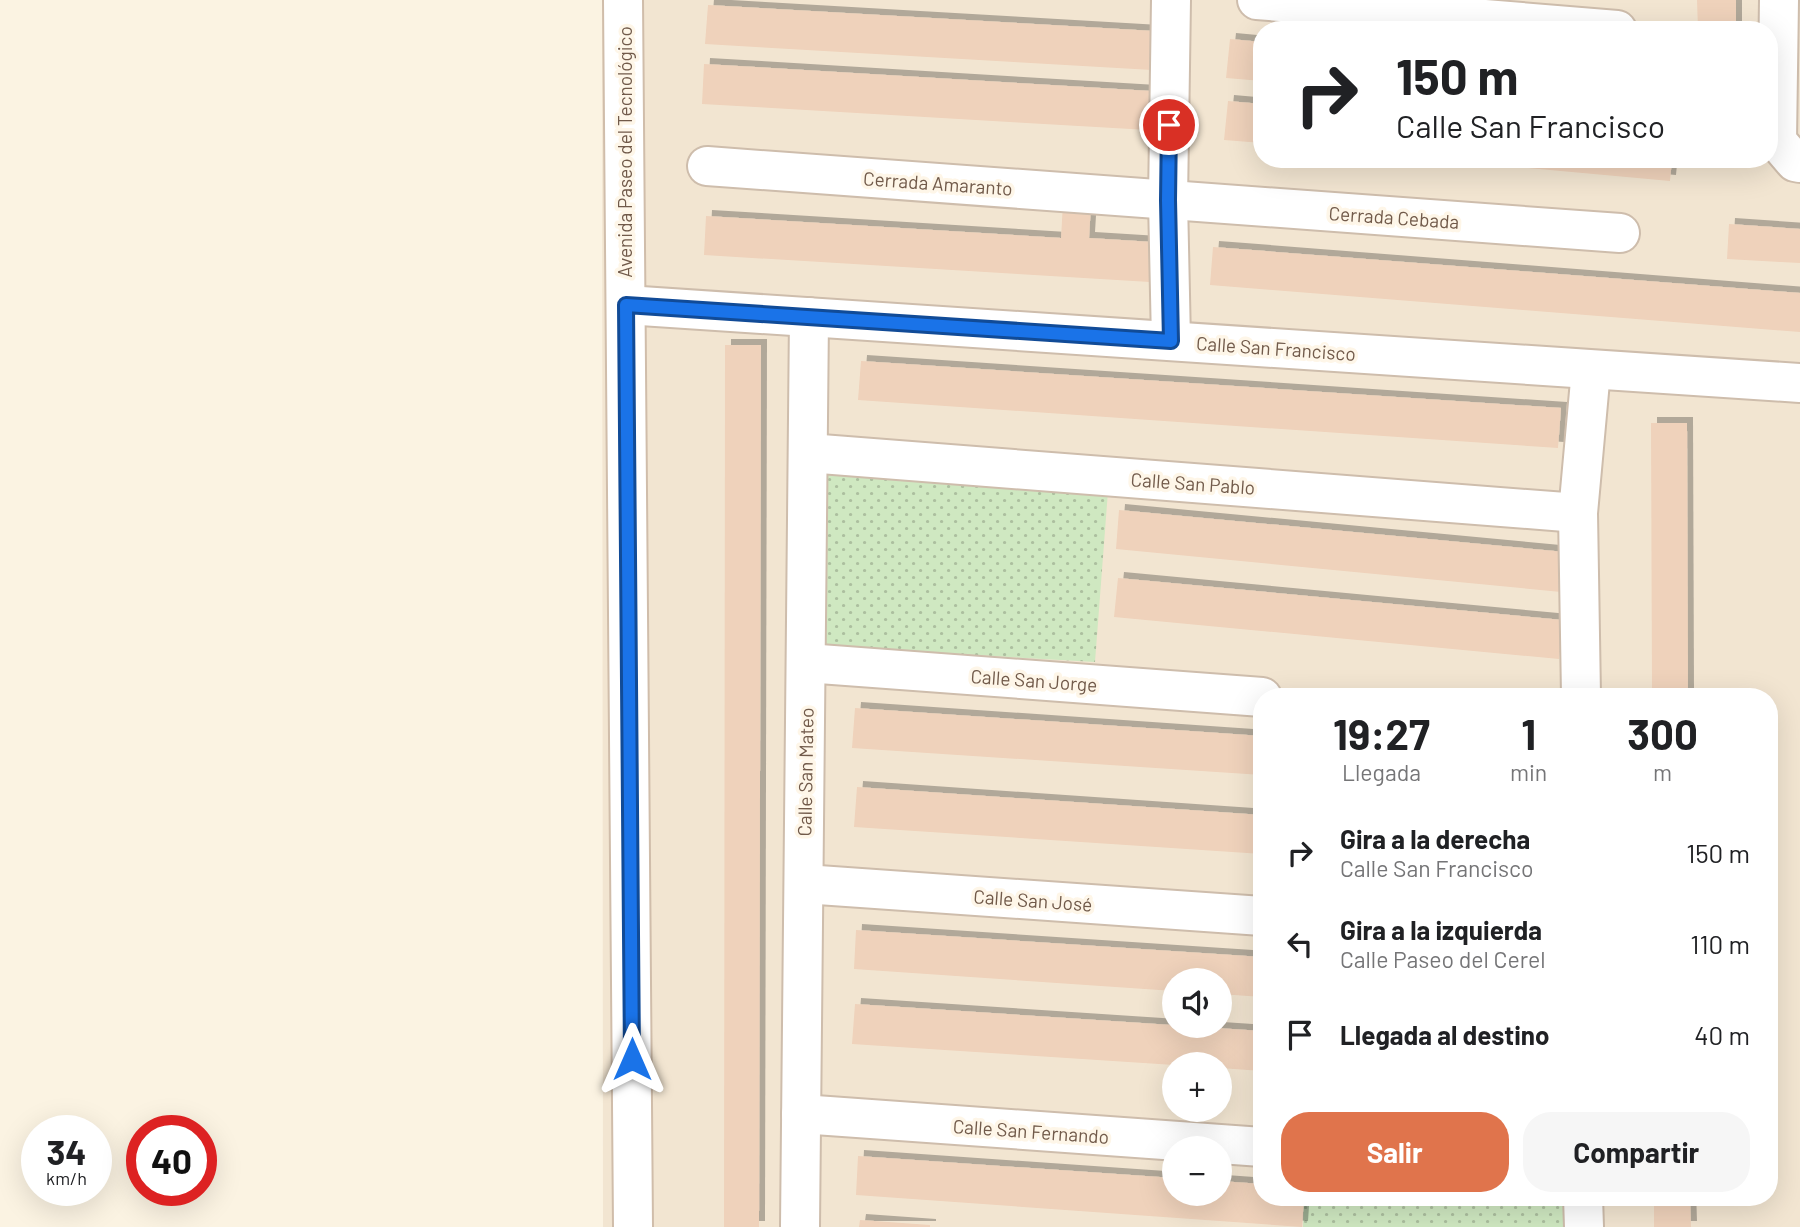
<!DOCTYPE html>
<html lang="es">
<meta charset="utf-8">
<style>
body{margin:0;font-family:Barlow,sans-serif;background:#f6f6f6;color:#202124;height:100vh;display:flex;flex-direction:column;font-size:26px;white-space:nowrap}
*{box-sizing:border-box;margin:0}
p{font-size:23px;color:#757577}
.icon{flex:none;width:38px;height:38px;fill:none;stroke:currentColor;stroke-width:2;stroke-linecap:round;stroke-linejoin:round}
.map{position:relative;flex:1;overflow:hidden}
.details{position:absolute;left:1253px;top:688px;width:525px;height:518px;display:flex;flex-direction:column;background:#fff;border-radius:28px;box-shadow:0 7px 28px #0002}
.details>*{flex:none}
.hud{position:absolute;left:1253px;top:21px;width:525px;height:147px;border-radius:28px;box-shadow:0 7px 28px #0002;background:#fff;color:#202124;overflow:hidden}
.tools{position:absolute;left:1162px;top:968px;display:grid;gap:14px}
.tools a{display:grid;place-items:center;width:70px;height:70px;border-radius:50%;background:#fff;box-shadow:0 7px 28px #0002;font-size:35px}
.speed{position:absolute;left:21px;top:1115px;display:flex;gap:14px;font-size:35px;font-weight:700;text-align:center}
.speed>*{display:grid;place-content:center;width:91px;height:91px;border-radius:50%;background:#fff;box-shadow:0 7px 28px #0002;line-height:1}
.speed small{font-size:18px;font-weight:400}
.speed .limit{border:10px solid #d22;background:#fff;color:#111}
.pin{position:absolute;display:grid;place-items:center;width:60px;height:60px;color:#fff;margin:-30px;border:4px solid #fff;border-radius:50%;box-shadow:0 2px 7px #0007}
.me{position:absolute;width:77px;margin:-38px;rotate:0deg;stroke-linejoin:round;filter:drop-shadow(0 0 5px #0008)}
.turn{display:flex;align-items:center;gap:24px;height:147px;padding:0 28px;font-size:32px}
.turn .icon{width:91px;height:91px;stroke-width:2.5}
.turn b{display:block;font-size:49px;line-height:60px}
.eta{display:flex;justify-content:space-evenly;align-items:center;height:119px;text-align:center}
.eta b{font-size:42px;font-weight:700;line-height:49px}
.primary-button{display:flex;gap:14px;margin-top:auto;padding:14px 28px}
.primary-button a{flex:1;height:80px;border-radius:28px;background:#e0744c;color:#fff;font-size:28px;font-weight:700;line-height:80px;text-align:center}
.primary-button a+a{background:#f6f6f6;color:#202124}
ul{padding:0;list-style:none}
li{display:flex;align-items:center;gap:21px;height:91px;padding:0 28px}
li div{flex:1}
li b{display:block;font-size:26px}
li em{font-style:normal}
.map>svg:first-child{display:block}
.residential{fill:#f2e5d1;fill-rule:evenodd}
.park{fill:url(#park-dots)}
.building{fill:#efd2bb;filter:url(#shadow)}
.lines{fill:none;stroke-linecap:round;stroke-linejoin:round}
.street-casing{stroke:#cebdac;stroke-width:42}
.secondary-casing{stroke:#d0bdaa;stroke-width:42}
.street{stroke:#fff;stroke-width:38}
.secondary{stroke:#fff;stroke-width:38}
.route-casing{stroke:#114b97;stroke-width:18}
.route{stroke:#1a73e8;stroke-width:12}
.labels{text-anchor:middle;dominant-baseline:central;stroke-width:7;stroke-linejoin:round;paint-order:stroke}
.street-label{font-size:19px;fill:#715a4a;stroke:#fef6e8}
</style>
<div class="map">
<svg width="1800" height="1227" viewBox="0 0 1800 1227">
<defs>
<pattern id="park-dots" width="8" height="8" patternUnits="userSpaceOnUse" patternTransform="scale(1.75)"><rect width="8" height="8" fill="#cfe8c1"/><path d="M2 2h.1M6 6h.1" fill="none" stroke="#acbf9f" stroke-width="1.8" stroke-linecap="round"/></pattern>
<filter id="shadow"><feDropShadow dx="6" dy="-6" stdDeviation="0" flood-color="#0004"/></filter>
</defs>
<rect width="100%" height="100%" fill="#fbf3e2"/>
<path class="residential" d="M602,0H1800V1227H603ZM1262,30H1769V159H1262ZM1262,696H1769V1197H1262ZM1174,980H1220V1026H1174ZM1174,1064H1220V1110H1174ZM1174,1148H1220V1194H1174Z"/>
<g class="park">
<path d="M821,471L1108,491L1095,662L816,646Z"/>
<path d="M1304,1197H1569L1570,1227H1303Z"/>
</g>
<g class="building">
<path d="M1697,0H1736V30H1698Z"/>
<path d="M708,5L1154,31L1152,70L705,44Z"/>
<path d="M1230,39L1262,42V81L1226,78Z"/>
<path d="M704,64L1151,91L1148,130L702,104Z"/>
<path d="M1228,101L1262,104V143L1224,140Z"/>
<path d="M1453,159H1672L1670,181L1453,161Z"/>
<path d="M1063,203L1091,205L1089,238L1153,242L1150,282L704,255L706,216L1061,238Z"/>
<path d="M1729,224L1800,229V263L1727,259Z"/>
<path d="M1213,247L1800,293V332L1210,285Z"/>
<path d="M725,345H761L759,1227H724Z"/>
<path d="M861,361L1561,408L1558,448L858,400Z"/>
<path d="M1651,423H1687L1688,696H1652Z"/>
<path d="M1119,510L1565,552L1561,592L1116,549Z"/>
<path d="M1118,578L1563,620L1559,659L1114,617Z"/>
<path d="M855,708L1262,736V775L852,748Z"/>
<path d="M857,787L1262,815V854L854,827Z"/>
<path d="M856,930L1262,957V997L1220,994V980H1174V991L854,969Z"/>
<path d="M855,1004L1262,1031V1071L1220,1068V1064H1174V1065L852,1044Z"/>
<path d="M858,1156L1174,1178V1194H1220V1181L1262,1184V1197H1304L1302,1227L856,1195Z"/>
<path d="M1654,1197H1690L1691,1227H1654Z"/>
<path d="M860,1220L930,1225V1227H859Z"/>
</g>
<g class="lines">
<g class="street-casing">
<g id="street">
<path d="M1257,0L1617,30"/>
<path d="M1779,0L1777,141L1795,162L1800,163"/>
<path d="M707,166L1620,233"/>
<path d="M626,305L1800,383"/>
<path d="M1171,341L1168,200L1171,0"/>
<path d="M808,453L1578,513"/>
<path d="M806,663L1262,697"/>
<path d="M1581,696L1578,513L1591,370"/>
<path d="M804,884L1262,916"/>
<path d="M801,1114L1262,1147"/>
<path d="M1583,1197L1584,1227"/>
<path d="M800,1227L809,317"/>
</g>
</g>
<g class="secondary-casing">
<path id="secondary" d="M623,0L633,1227"/>
</g>
<use href="#street" class="street"/>
<use href="#secondary" class="secondary"/>
</g>
<g class="lines">
<g class="route-casing">
<path id="route" d="M632,1059L626,305L1171,341L1168,200L1169,125"/>
</g>
<use href="#route" class="route"/>
</g>
<g class="labels">
<g class="street-label">
<text transform="translate(624 152) rotate(-90)">Avenida Paseo del Tecnológico</text>
<text transform="translate(938 183) rotate(4)">Cerrada Amaranto</text>
<text transform="translate(1394 217) rotate(4)">Cerrada Cebada</text>
<text transform="translate(1276 348) rotate(4)">Calle San Francisco</text>
<text transform="translate(1193 483) rotate(4)">Calle San Pablo</text>
<text transform="translate(1034 680) rotate(4)">Calle San Jorge</text>
<text transform="translate(805 772) rotate(-89)">Calle San Mateo</text>
<text transform="translate(1033 900) rotate(4)">Calle San José</text>
<text transform="translate(1031 1131) rotate(4)">Calle San Fernando</text>
</g>
</g>
</svg>
<div class="tools">
<a><svg class="icon" aria-label="sound" viewBox="0 0 24 24"><path d="M4 9h4l5-4v14l-5-4H4zM17 9q2 3 0 6"/></svg></a>
<a>+</a>
<a>−</a>
</div>
<div class="speed"><div>34<small>km/h</small></div><div class="limit">40</div></div>
<div class="pin" style="left:1169px;top:125px;background:#d93025"><svg class="icon" aria-label="arrive" viewBox="0 0 24 24"><path d="M6 21V4h12l-3 4 3 4H6"/></svg></div>
<svg class="me" style="left:632px;top:1059px" viewBox="-20 -20 40 40"><path d="M0-17L14 15 0 8-14 15z" fill="#1a73e8" stroke="#fff" stroke-width="4"/></svg>
<div class="hud">
<div class="turn"><svg class="icon" aria-label="right" viewBox="0 0 24 24"><path d="M7 20v-9h11M14 6l5 5-5 5"/></svg><div><b>150 m</b>Calle San Francisco</div></div>
</div>
<section class="details">
<div class="eta">
<div><b>19:27</b><p>Llegada</p></div>
<div><b>1</b><p>min</p></div>
<div><b>300</b><p>m</p></div>
</div>
<ul>
<li><svg class="icon" aria-label="right" viewBox="0 0 24 24"><path d="M7 20v-9h11M14 6l5 5-5 5"/></svg><div><b>Gira a la derecha</b><p>Calle San Francisco</p></div><em>150 m</em></li>
<li><svg class="icon" aria-label="left" viewBox="0 0 24 24"><path d="M17 20v-9H6M10 6l-5 5 5 5"/></svg><div><b>Gira a la izquierda</b><p>Calle Paseo del Cerel</p></div><em>110 m</em></li>
<li><svg class="icon" aria-label="arrive" viewBox="0 0 24 24"><path d="M6 21V4h12l-3 4 3 4H6"/></svg><div><b>Llegada al destino</b></div><em>40 m</em></li>
</ul>
<div class="primary-button"><a>Salir</a><a>Compartir</a></div>
</section>
</div>
